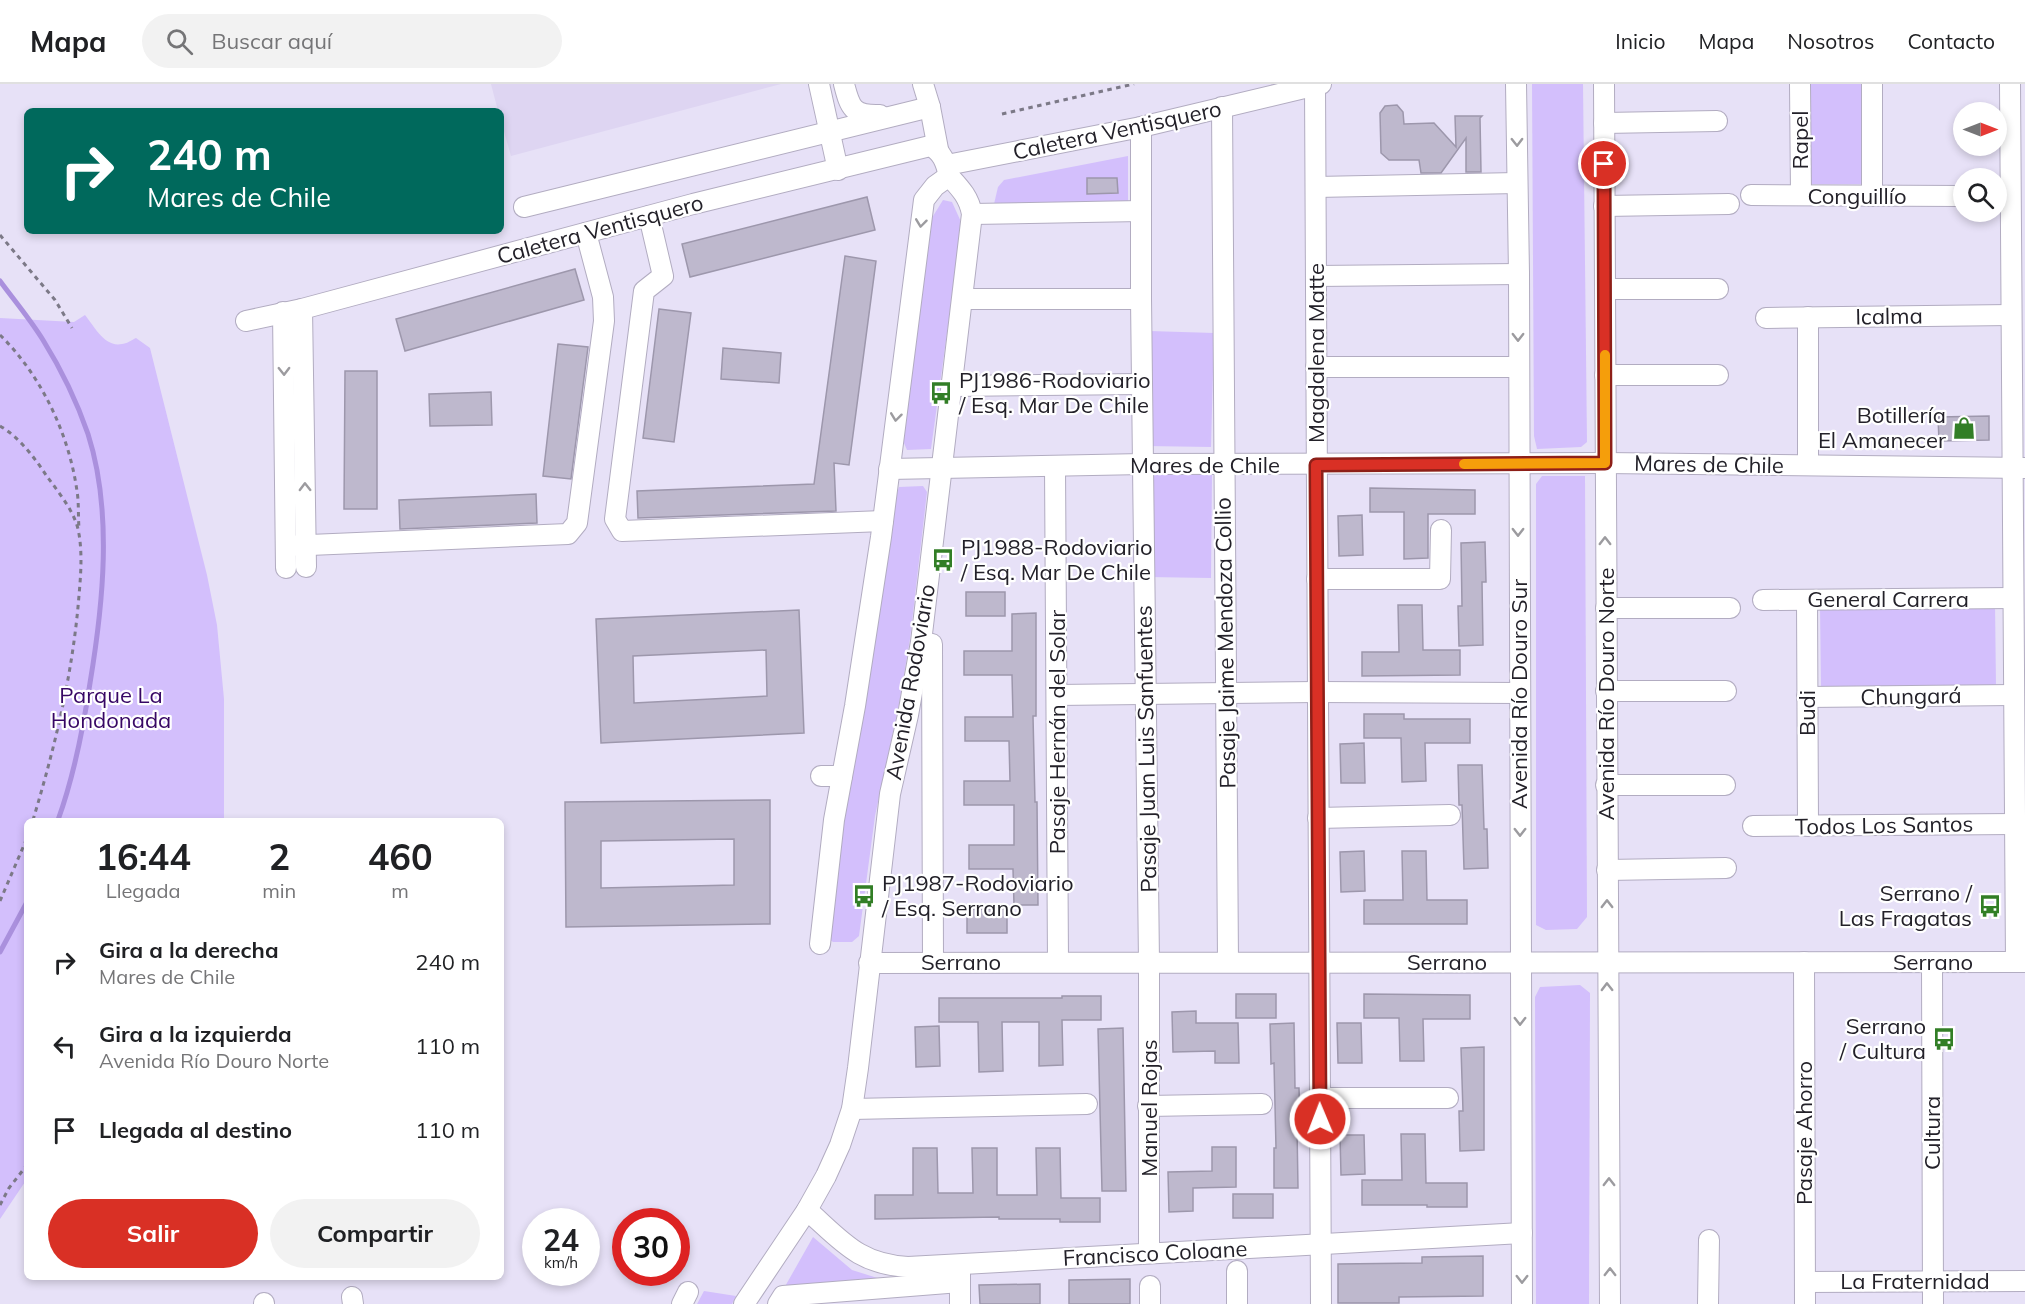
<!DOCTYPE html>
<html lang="es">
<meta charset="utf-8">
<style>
body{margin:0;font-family:Mulish,sans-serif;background:#f2f2f2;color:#202124;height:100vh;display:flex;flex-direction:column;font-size:22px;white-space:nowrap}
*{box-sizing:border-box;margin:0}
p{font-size:20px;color:#757577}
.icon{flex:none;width:33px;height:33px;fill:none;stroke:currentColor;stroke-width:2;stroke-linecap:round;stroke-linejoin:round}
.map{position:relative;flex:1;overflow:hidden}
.panel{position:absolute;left:24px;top:734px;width:480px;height:462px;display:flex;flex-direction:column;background:#fff;border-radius:9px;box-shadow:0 3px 9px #0003}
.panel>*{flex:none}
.banner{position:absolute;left:24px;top:24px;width:480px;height:126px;border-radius:9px;box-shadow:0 3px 9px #0003;background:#00695c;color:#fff;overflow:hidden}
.needle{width:39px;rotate:90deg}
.fabs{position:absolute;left:1953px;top:18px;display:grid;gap:12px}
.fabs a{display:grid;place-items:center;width:54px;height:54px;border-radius:50%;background:#fff;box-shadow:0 3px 9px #0003;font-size:30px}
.speed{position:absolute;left:522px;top:1124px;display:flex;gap:12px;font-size:30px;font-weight:700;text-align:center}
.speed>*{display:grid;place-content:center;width:78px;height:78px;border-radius:50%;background:#fff;box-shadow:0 3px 9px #0003;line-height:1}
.speed small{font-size:15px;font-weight:400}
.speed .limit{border:9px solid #d22;background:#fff;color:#111}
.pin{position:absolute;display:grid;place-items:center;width:51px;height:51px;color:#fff;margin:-26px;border:3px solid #fff;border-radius:50%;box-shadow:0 2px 6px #0007}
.me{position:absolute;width:66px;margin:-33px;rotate:359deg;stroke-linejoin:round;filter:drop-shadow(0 0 4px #0008)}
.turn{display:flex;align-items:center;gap:21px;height:126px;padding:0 24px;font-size:27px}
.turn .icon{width:78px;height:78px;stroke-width:2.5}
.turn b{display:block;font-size:42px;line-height:51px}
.eta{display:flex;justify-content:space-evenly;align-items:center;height:102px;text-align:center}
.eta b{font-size:36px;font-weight:700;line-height:42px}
.cta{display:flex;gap:12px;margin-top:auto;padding:12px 24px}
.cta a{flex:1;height:69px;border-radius:36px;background:#d93025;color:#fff;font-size:24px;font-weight:700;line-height:69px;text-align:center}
.cta a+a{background:#f2f2f2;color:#202124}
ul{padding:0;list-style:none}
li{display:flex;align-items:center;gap:18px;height:84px;padding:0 24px}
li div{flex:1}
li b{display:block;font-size:22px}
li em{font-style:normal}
header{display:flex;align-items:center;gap:36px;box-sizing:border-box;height:84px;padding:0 30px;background:#fff;border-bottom:2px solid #e0e0e0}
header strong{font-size:28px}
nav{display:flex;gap:33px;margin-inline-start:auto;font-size:21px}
.search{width:420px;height:54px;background:#f2f2f2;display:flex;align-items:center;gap:15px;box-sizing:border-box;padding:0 21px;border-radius:33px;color:#757577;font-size:22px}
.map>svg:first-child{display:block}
.built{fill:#ded5f2}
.green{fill:#d3bffc}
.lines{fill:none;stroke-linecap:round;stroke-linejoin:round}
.stream{stroke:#aa90dd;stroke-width:5}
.building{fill:#beb8cd;stroke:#9d97ac;stroke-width:1.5;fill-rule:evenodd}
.minor-casing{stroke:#b2acc1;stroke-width:22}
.path{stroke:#7c7987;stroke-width:3;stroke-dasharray:4.5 4.5;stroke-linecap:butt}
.minor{stroke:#fff;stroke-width:20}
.oneway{stroke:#9c9b9f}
.route-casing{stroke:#8d1f18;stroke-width:15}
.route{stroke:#d93025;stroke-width:10}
.slow{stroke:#f59e0b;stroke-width:10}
.labels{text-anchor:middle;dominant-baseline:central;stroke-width:4.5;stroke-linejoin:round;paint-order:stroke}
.street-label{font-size:22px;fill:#232129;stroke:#fff}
.poi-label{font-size:22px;fill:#232129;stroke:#fff;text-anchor:start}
.park-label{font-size:22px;fill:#370765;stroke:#fff}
</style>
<header>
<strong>Mapa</strong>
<div class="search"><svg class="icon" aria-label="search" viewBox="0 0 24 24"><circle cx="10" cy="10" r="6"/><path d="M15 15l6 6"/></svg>Buscar aquí</div>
<nav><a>Inicio</a><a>Mapa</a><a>Nosotros</a><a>Contacto</a></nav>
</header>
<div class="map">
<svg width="2025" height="1220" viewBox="0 0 2025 1220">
<rect width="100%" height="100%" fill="#e7e1f7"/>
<path class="built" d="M491,0H781L511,72L501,37V27H498Z"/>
<g class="green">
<path d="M1532,0H1583L1587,358L1581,363L1537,365L1534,352Z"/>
<rect x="1808" y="0" width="57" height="100"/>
<path d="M1128,72V121L994,120L998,103L1004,96Z"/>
<path d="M943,116L952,118L962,140L931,365L907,366L901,352L930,137Z"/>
<path d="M85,231C94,242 105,264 122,260C126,260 132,256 136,254L150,264L207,491L217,541L224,615V736H27V1095L0,1135V234L74,238Z"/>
<path d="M1149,247L1214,249L1211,363L1146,362Z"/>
<path d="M1148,390L1212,391L1211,494L1147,493Z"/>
<path d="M1542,392H1585L1587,833L1577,845L1546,846L1536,841V400Z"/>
<path d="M923,402L927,408L910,555L899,620L875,732L859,852L852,858H833L829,855L848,696L896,412L899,403Z"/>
<path d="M1995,519L1996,603L1821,605L1820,522Z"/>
<path d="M1580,901L1590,909L1589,1220H1536L1535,913L1540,903Z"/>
<path d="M813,1153L852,1186L887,1197L783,1206Z"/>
<path d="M704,1207L736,1212L732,1220H697Z"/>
</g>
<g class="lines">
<g class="stream">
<path d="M0,197C14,216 30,235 43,256C61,285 77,318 88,350C113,428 103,521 90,599C83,646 74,692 58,736"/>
<path d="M0,868L27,818"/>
</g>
</g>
<g class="building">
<path d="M1397,21L1403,28L1404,40L1434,39L1456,63L1455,32H1482L1480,34L1481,88H1466V54L1441,89H1421L1419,76H1389L1381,69L1380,29L1385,22Z"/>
<path d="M1087,94H1117L1118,109L1087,110Z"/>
<path d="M867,113L875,146L690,193L682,160Z"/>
<path d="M845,172L876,177L849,381L834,379L836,427L638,434L637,407L814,400Z"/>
<path d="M575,185L584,216L405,267L396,235Z"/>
<path d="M659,225L691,229L674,358L643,354Z"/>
<path d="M558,260L588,263L571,395L543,392Z"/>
<path d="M723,264L781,269L779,299L721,295Z"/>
<path d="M345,287H377V425H344Z"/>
<path d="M491,308L492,341L430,342L429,310Z"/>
<path d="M1989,332V356L1939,357L1938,333Z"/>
<path d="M1370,404L1475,406V430H1428V474L1404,475V428H1370Z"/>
<path d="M536,410L537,439L400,445L399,416Z"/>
<path d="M1362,431L1363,471L1339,472L1338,432Z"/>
<path d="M1485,458L1486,498H1482L1483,561L1459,562L1458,522H1462L1461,459Z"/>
<rect x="966" y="508" width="39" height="24"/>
<path d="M1398,521H1422L1423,566H1460V591L1362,592V568H1399Z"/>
<path d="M799,526L804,649L601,659L596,535ZM766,566L767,612L634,619L633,572Z"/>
<path d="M1036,529V632H1033L1035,718H1037L1038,821H1014L1013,785H969V761H1014V721H964V697H1010L1009,657H965V633H1013L1012,591H964V567H1012V530Z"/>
<path d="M1364,630H1404V635H1470V659H1425L1426,697L1402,698L1401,654H1364Z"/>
<path d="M1364,659L1365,699H1341L1340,660Z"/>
<path d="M1458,681H1482L1484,745H1487L1488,784L1464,785L1462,721H1459Z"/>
<path d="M770,716V840L566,843L565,718ZM734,755V801L601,804V757Z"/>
<path d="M1364,767L1365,807L1341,808L1340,768Z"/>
<path d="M1402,767H1426L1427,816H1467V840H1364V816H1403Z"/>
<rect x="967" y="825" width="40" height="24"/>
<rect x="1236" y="910" width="40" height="24"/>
<path d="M1364,910L1470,911V935H1423L1424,977H1400L1399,934H1364Z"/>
<path d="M1062,912H1101V936H1062L1063,981L1039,982V938H1002L1003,987L979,988L978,938H939V914H1062Z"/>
<path d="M1196,927V939H1238L1239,979H1215V967L1173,968L1172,928Z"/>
<path d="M1294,939L1295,1004H1299L1300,1044H1297L1298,1104H1274V1064H1276L1274,979L1271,980L1270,940Z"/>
<path d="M1337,939H1361L1362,979H1338Z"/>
<path d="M939,942L940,982L916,983L915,943Z"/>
<path d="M1123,944L1126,1107H1102L1098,945Z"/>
<path d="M1484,963V1066L1460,1067L1459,1027H1463L1461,964Z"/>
<path d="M1401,1050H1425L1426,1099H1467V1123H1427V1121H1362V1096H1402Z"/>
<path d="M1340,1051H1364L1365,1090L1341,1091Z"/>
<path d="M1212,1063H1236V1103L1193,1104V1127L1169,1128L1168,1088L1212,1087Z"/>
<path d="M913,1064H937L938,1109H973L972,1064H997V1111H1037L1036,1064H1060L1061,1114H1100V1138H1060V1135H999V1133L875,1135V1111H913Z"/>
<rect x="1233" y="1110" width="40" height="24"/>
<path d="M1483,1172V1212L1399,1213V1219H1338V1180L1422,1179V1173Z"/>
<path d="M1130,1195V1220H1069V1196Z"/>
<path d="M1040,1200V1220H980L979,1201Z"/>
</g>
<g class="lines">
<g class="minor-casing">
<g id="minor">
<path d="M819,0L838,86"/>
<path d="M844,0C850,24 853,32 880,31"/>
<path d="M923,0L930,23L938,65"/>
<path d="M1516,0L1519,190L1522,1220"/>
<path d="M1604,0L1610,1220"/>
<path d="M1800,0L1801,111"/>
<path d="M1872,0V112"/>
<path d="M2010,0L2016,878"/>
<path d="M1315,1L1321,1220"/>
<path d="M1222,23L1228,878"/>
<path d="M1604,39L1717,37"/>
<path d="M1141,43V215L1149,878V1169"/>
<path d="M947,81L1141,43L1321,0"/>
<path d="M1316,103L1517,99"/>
<path d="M1751,111L1964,112"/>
<path d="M1604,122L1729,120"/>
<path d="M524,123L930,23"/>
<path d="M972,130L1141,127"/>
<path d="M649,132L663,192L644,207L615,435L622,447L883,437"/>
<path d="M1316,192L1519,190"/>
<path d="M1605,205H1718"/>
<path d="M963,215H1141"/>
<path d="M302,225L306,483"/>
<path d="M283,228L286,484"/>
<path d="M1808,233V381"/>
<path d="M1766,234L2011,231"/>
<path d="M246,237L302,225L693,120L930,62C942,67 946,79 949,92"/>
<path d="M1316,283H1518"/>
<path d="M1605,291H1718"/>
<path d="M952,302L1142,300"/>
<path d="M1055,382L1058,878"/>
<path d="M889,385L1143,380L1605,379L2025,384"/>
<path d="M286,462L568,450L577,439L604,237L603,213L586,149"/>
<path d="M1317,495H1440L1441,446"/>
<path d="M1763,516L2013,514"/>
<path d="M1807,516L1808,742"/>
<path d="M1606,524H1730"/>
<path d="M923,559L932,560L933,878"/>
<path d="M1606,607H1726"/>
<path d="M1057,611L1317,608L1520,609"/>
<path d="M1807,613L2014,611"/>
<path d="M821,692H842"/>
<path d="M1606,701H1725"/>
<path d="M1318,734L1450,731"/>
<path d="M1753,742L2015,740"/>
<path d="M1607,786L1726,784"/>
<path d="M820,860L834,736L855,622L881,453L924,116L935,102L949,92"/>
<path d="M1804,878L1805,1220"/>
<path d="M1932,878L1933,1220"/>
<path d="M869,879L2025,878"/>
<path d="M1319,1014H1448"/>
<path d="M1148,1022L1262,1020"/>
<path d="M852,1025L1087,1020"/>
<path d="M807,1126C842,1157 858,1180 908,1183L1522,1149"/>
<path d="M1237,1187V1220"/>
<path d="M1805,1198L2025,1197"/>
<path d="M1150,1202V1220"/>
<path d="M352,1213L353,1220"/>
<path d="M264,1219V1220"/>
<path d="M682,1220L688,1208"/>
<path d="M744,1220L807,1126L826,1092L840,1061L852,1025L858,984L890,710L908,631L921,558L972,130C969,113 960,104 949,92"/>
<path d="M778,1220L783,1212L960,1198"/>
<path d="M960,1220V1185"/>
<path d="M1708,1220L1709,1156"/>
</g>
</g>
<g class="path">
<path d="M1002,30L1134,0"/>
<path d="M0,151L55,216L72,244"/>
<path d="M0,251C41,291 69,350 77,407C79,419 78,432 79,444"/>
<path d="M0,342C19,353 34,373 46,391C59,409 76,429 79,450C83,474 80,499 78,523C71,597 54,666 33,736"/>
<path d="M0,817L27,754"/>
<path d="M0,1121L9,1104L27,1081"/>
</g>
<use href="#minor" class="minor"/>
</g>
<defs><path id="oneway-chevron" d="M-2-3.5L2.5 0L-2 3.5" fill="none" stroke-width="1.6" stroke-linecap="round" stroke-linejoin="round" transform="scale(1.5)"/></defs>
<g class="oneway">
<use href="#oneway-chevron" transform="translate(1517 58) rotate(89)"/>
<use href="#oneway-chevron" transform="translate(921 139) rotate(97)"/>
<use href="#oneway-chevron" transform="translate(1518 253) rotate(90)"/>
<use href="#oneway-chevron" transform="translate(284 287) rotate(89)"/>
<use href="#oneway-chevron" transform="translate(896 333) rotate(97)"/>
<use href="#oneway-chevron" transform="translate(305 403) rotate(-91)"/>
<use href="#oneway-chevron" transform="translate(1518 448) rotate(90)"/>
<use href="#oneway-chevron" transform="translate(1605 457) rotate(-90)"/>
<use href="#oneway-chevron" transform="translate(1520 748) rotate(90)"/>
<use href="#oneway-chevron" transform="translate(1607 820) rotate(-90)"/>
<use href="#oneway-chevron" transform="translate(1607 903) rotate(-91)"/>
<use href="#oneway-chevron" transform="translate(1520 937) rotate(90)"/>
<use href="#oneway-chevron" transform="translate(1609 1098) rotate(-90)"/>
<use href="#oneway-chevron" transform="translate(1610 1188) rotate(-90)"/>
<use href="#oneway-chevron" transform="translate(1522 1195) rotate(90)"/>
</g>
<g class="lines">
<g class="route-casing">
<path id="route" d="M1320,1035L1316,381L1605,379L1604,80"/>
</g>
<use href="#route" class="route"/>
<path class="slow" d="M1464,380L1605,379V271"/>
</g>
<defs>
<g id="bus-bare" transform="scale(1.8)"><path d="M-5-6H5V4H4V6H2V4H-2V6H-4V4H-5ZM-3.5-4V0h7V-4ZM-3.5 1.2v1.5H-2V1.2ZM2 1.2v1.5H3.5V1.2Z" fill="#327e26" stroke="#fff" stroke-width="2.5" paint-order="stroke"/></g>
<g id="shop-bare" transform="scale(1.8)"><path d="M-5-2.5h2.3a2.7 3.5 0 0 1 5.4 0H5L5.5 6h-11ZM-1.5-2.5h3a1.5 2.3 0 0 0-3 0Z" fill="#327e26" stroke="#fff" stroke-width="2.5" paint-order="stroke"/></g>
</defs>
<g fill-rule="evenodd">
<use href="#bus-bare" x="941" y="309"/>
<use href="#shop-bare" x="1964" y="344"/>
<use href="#bus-bare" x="943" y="476"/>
<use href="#bus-bare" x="864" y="812"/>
<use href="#bus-bare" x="1990" y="822"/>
<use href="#bus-bare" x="1944" y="955"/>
</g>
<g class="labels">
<g class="street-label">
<text transform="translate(1117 46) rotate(-12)">Caletera Ventisquero</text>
<text transform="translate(1800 56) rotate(-90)">Rapel</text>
<text x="1857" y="112">Conguillío</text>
<text transform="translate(600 145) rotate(-15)">Caletera Ventisquero</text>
<text transform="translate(1889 232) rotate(-1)">Icalma</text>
<text transform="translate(1316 269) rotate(-90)">Magdalena Matte</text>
<text transform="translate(1709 380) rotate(1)">Mares de Chile</text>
<text x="1205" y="381">Mares de Chile</text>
<text x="1888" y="515">General Carrera</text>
<text transform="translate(1225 559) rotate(-91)">Pasaje Jaime Mendoza Collio</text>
<text transform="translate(910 598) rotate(-80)">Avenida Rodoviario</text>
<text transform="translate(1519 610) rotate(-90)">Avenida Río Douro Sur</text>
<text transform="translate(1606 610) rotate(-90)">Avenida Río Douro Norte</text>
<text transform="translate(1911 612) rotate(-1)">Chungará</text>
<text transform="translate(1807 629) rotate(-90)">Budi</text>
<text transform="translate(1057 648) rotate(-90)">Pasaje Hernán del Solar</text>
<text transform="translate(1146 665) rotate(-91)">Pasaje Juan Luis Sanfuentes</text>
<text transform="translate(1884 741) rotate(-1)">Todos Los Santos</text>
<text x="961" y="878">Serrano</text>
<text x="1447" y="878">Serrano</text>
<text x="1933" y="878">Serrano</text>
<text transform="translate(1149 1024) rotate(-90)">Manuel Rojas</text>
<text transform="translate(1804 1049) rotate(-90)">Pasaje Ahorro</text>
<text transform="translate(1932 1049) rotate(-90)">Cultura</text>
<text transform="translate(1155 1169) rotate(-3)">Francisco Coloane</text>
<text x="1915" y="1197">La Fraternidad</text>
</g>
<g class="poi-label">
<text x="959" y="296">PJ1986-Rodoviario<tspan x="959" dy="25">/ Esq. Mar De Chile</tspan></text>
<text x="1946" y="331" text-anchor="end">Botillería<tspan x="1946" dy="25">El Amanecer</tspan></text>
<text x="961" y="463">PJ1988-Rodoviario<tspan x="961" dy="25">/ Esq. Mar De Chile</tspan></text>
<text x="882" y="799">PJ1987-Rodoviario<tspan x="882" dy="25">/ Esq. Serrano</tspan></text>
<text x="1972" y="809" text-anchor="end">Serrano /<tspan x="1972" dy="25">Las Fragatas</tspan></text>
<text x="1926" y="942" text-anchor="end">Serrano<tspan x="1926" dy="25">/ Cultura</tspan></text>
</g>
<g class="park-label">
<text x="111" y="611">Parque La<tspan x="111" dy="25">Hondonada</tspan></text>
</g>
</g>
</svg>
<div class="fabs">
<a><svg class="needle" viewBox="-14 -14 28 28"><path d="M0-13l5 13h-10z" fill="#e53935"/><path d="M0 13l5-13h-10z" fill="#757577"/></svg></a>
<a><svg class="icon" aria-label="search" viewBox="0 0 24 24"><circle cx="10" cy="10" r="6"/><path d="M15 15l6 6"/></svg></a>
</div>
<div class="speed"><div>24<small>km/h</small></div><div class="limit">30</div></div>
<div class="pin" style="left:1604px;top:80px;background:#d93025"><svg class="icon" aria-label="arrive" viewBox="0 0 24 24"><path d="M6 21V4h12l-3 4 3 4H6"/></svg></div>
<svg class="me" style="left:1320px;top:1035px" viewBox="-20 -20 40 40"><circle r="17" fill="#d93025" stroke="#fff" stroke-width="3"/><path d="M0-11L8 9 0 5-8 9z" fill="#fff"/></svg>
<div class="banner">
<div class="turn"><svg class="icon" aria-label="right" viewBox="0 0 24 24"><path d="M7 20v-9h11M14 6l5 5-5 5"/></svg><div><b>240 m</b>Mares de Chile</div></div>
</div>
<section class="panel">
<div class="eta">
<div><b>16:44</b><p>Llegada</p></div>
<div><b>2</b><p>min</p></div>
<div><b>460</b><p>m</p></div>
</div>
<ul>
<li><svg class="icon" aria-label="right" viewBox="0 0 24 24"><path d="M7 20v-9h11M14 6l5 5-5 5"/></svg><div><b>Gira a la derecha</b><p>Mares de Chile</p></div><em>240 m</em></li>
<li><svg class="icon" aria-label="left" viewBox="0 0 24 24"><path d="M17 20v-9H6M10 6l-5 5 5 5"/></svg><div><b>Gira a la izquierda</b><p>Avenida Río Douro Norte</p></div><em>110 m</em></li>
<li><svg class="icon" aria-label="arrive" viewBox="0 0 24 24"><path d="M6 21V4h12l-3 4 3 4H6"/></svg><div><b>Llegada al destino</b></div><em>110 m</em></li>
</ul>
<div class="cta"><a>Salir</a><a>Compartir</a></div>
</section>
</div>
